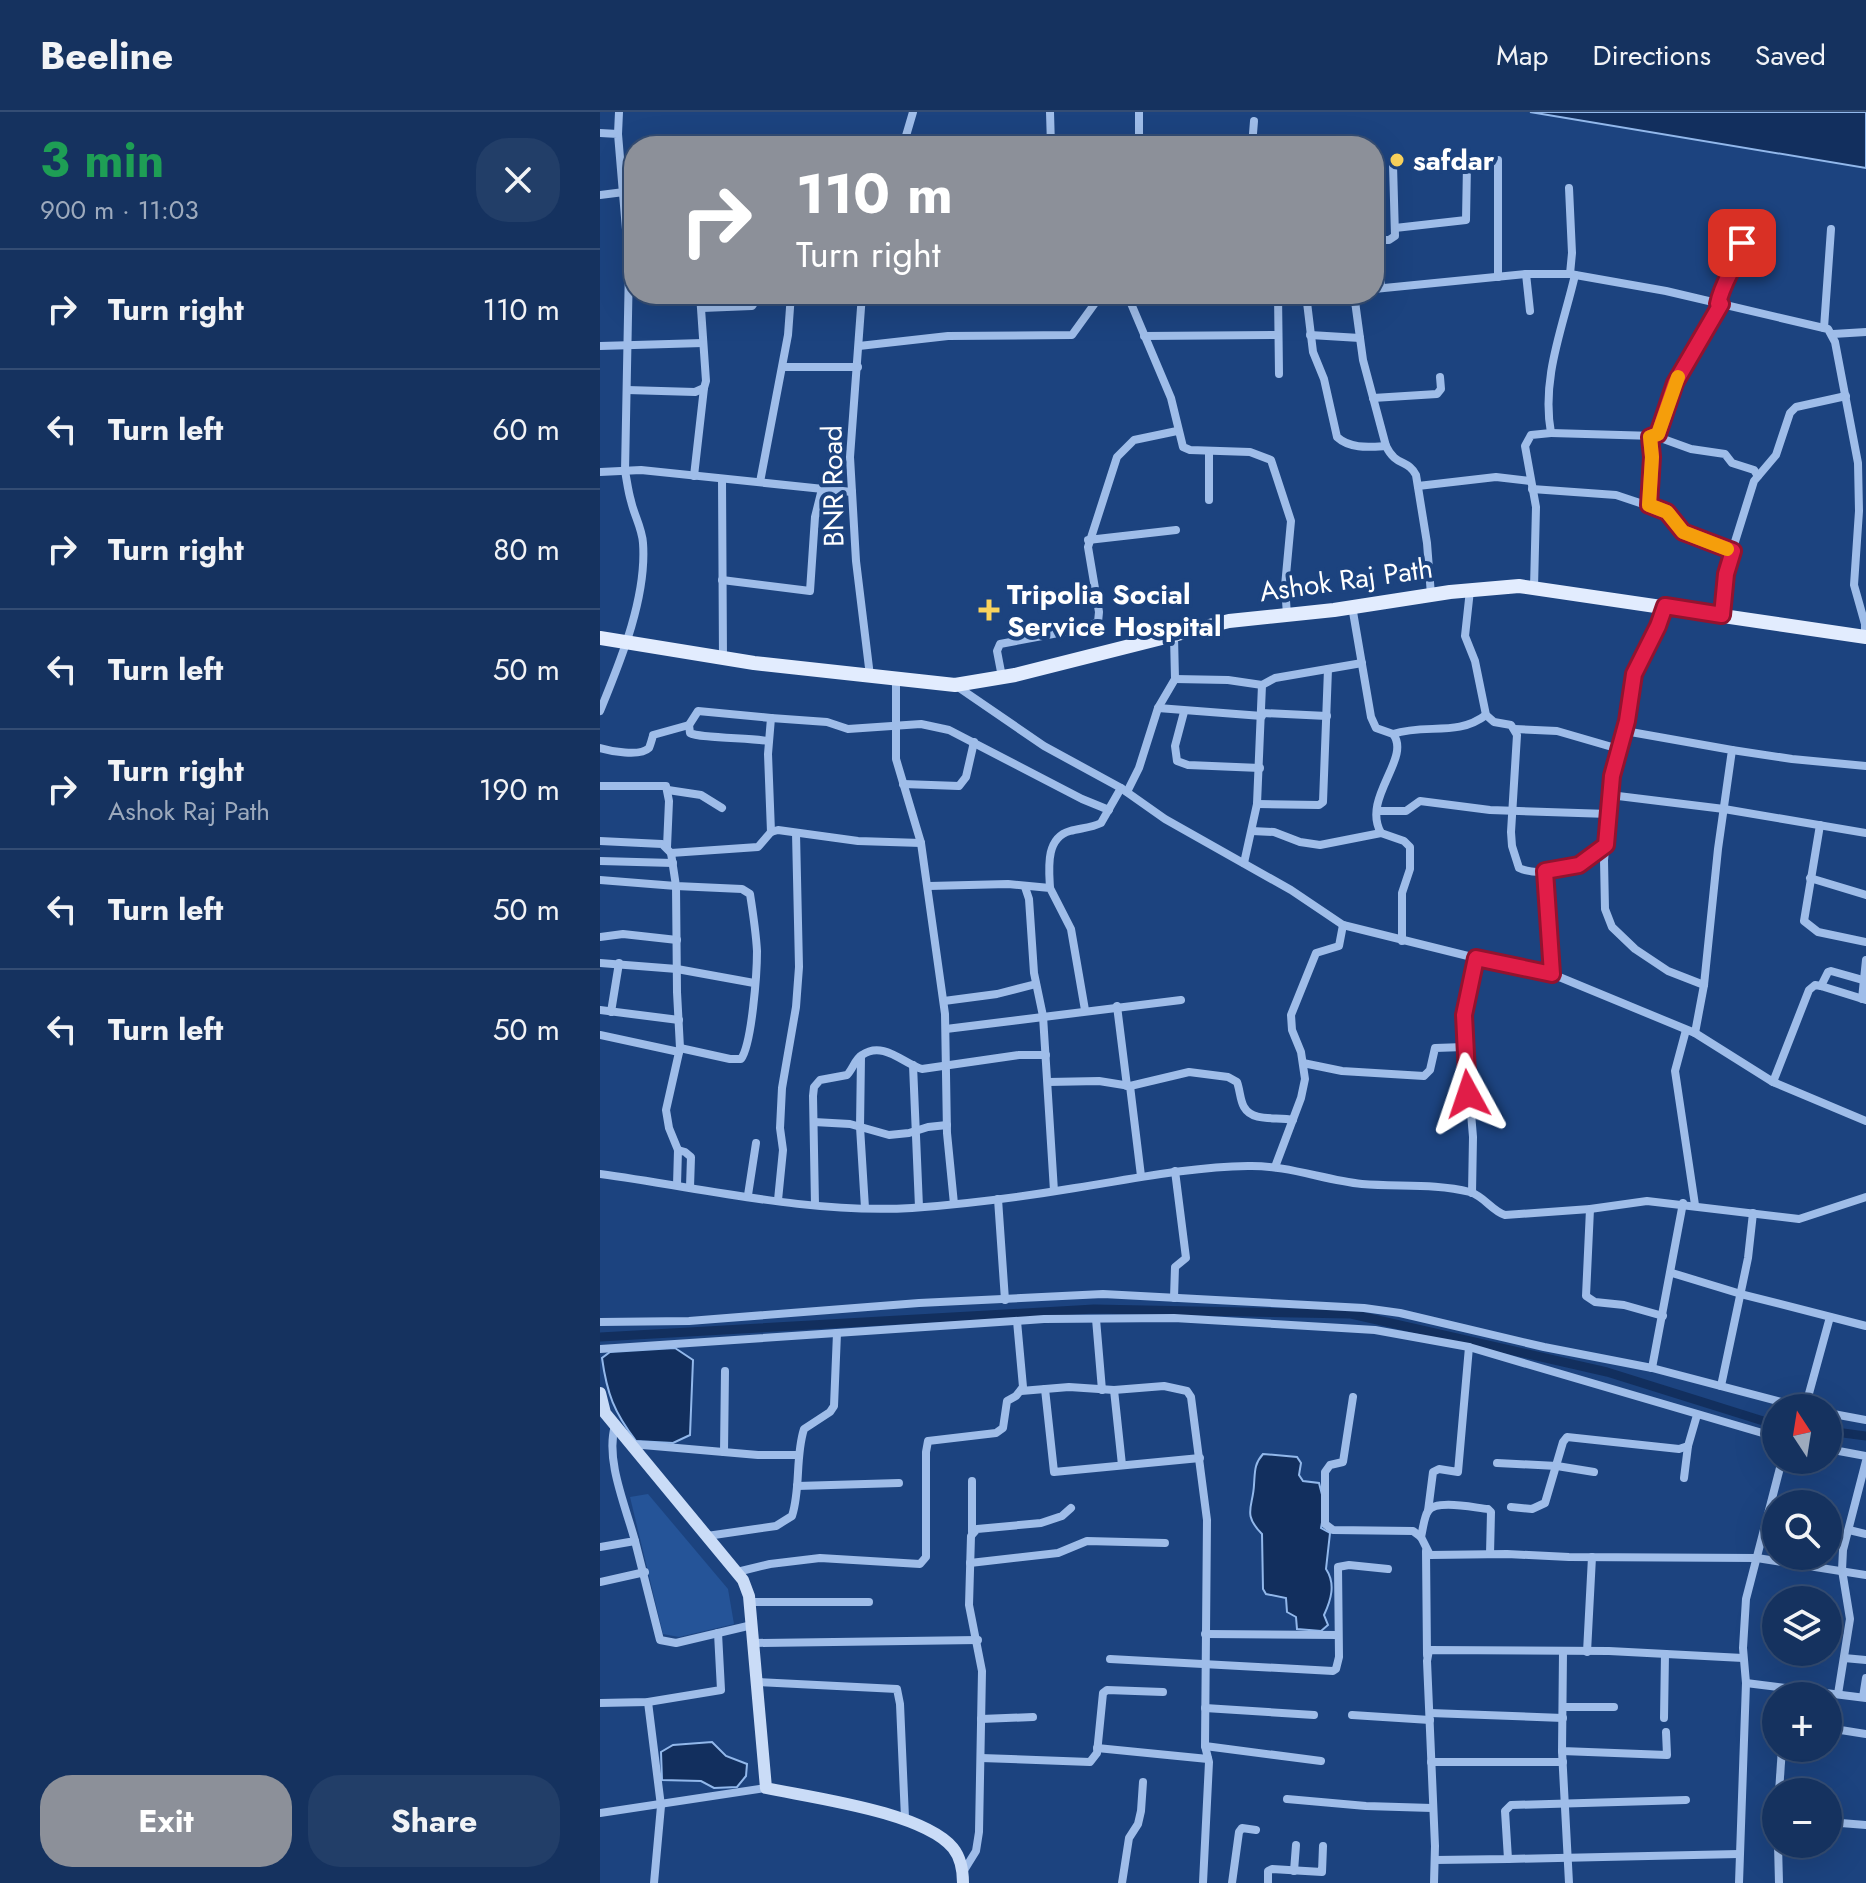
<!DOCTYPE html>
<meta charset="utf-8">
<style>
body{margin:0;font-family:Jost,sans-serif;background:#223e68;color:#f1f3f6;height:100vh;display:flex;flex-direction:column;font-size:30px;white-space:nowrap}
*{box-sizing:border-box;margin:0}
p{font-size:26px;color:#9daabd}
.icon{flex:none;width:44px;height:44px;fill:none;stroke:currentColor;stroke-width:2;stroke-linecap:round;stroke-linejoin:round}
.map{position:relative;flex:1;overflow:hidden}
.panel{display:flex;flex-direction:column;background:#15325f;width:600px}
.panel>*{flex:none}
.hud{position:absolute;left:24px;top:24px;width:760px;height:168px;border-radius:32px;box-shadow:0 8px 32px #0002,0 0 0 2px #344d74;background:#8c9099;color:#fff;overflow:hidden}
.needle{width:52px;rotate:348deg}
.tools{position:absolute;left:1162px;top:1282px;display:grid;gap:16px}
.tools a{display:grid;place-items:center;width:80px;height:80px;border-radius:50%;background:#15325f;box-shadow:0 8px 32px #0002,0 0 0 2px #344d74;font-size:40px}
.pin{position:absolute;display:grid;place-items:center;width:68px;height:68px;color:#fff;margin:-34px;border-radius:16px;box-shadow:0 4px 12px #0006}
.me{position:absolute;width:88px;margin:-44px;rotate:355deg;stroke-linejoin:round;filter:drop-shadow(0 0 6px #0008)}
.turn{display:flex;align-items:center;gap:28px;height:168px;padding:0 40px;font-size:36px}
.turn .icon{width:104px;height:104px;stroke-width:2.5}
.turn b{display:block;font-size:56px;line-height:68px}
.round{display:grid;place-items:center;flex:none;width:84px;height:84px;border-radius:32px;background:#223e68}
.headline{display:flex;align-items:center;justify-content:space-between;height:136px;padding:0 40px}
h1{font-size:48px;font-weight:700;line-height:60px;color:#1e9e55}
.cta{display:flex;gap:16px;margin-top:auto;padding:16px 40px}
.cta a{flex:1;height:92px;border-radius:32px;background:#8c9099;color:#fff;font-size:32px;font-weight:700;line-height:92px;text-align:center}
.cta a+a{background:#223e68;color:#f1f3f6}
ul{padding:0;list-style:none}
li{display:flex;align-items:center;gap:24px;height:120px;padding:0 40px;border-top:2px solid #344d74}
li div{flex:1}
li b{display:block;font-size:30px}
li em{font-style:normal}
header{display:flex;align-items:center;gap:48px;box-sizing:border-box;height:112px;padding:0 40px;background:#15325f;border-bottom:2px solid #344d74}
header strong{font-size:38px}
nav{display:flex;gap:44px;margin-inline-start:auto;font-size:28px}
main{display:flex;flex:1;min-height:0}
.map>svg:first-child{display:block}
.green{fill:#255498}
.water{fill:#122f5e;stroke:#92b8eb;stroke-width:2}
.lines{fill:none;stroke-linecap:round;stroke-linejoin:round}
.canal{stroke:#122f5e;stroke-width:9}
.street{stroke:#9fbde9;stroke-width:8}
.secondary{stroke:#cadcf7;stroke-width:12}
.primary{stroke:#e2ecfe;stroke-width:14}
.route-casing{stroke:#92132f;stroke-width:20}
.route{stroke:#e11d48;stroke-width:14}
.slow{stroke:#f59e0b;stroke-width:14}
.poi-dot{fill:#fad35c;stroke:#1c437f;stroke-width:3}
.labels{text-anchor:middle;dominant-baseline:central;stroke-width:8;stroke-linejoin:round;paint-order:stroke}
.poi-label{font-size:28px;font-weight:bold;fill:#fff;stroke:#1c437f;text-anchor:start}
.street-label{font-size:28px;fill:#fff;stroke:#1c437f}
</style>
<header>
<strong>Beeline</strong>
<nav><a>Map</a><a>Directions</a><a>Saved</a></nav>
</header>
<main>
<section class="panel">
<div class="headline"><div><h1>3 min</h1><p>900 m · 11:03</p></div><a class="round"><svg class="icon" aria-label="close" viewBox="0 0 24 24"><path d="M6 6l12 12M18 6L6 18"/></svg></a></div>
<ul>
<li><svg class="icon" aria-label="right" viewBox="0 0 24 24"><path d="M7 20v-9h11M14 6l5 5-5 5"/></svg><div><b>Turn right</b></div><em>110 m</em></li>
<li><svg class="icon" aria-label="left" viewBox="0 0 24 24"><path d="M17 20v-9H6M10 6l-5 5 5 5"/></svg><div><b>Turn left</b></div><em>60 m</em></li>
<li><svg class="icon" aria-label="right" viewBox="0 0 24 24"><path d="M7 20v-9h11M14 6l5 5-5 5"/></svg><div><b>Turn right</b></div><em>80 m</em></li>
<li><svg class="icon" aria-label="left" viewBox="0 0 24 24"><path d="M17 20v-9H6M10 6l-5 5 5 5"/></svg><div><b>Turn left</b></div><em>50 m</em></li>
<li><svg class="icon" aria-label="right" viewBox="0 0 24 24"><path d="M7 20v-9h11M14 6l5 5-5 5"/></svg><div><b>Turn right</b><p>Ashok Raj Path</p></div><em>190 m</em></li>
<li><svg class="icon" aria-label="left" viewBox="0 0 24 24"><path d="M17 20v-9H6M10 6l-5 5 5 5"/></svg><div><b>Turn left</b></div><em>50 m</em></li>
<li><svg class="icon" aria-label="left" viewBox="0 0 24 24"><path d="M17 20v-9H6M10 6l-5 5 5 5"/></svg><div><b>Turn left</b></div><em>50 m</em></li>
</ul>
<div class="cta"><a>Exit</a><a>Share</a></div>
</section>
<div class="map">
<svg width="1266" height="1771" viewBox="0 0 1266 1771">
<rect width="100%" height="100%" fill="#1c437f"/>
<path class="green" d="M48,1382L128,1477L134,1512L79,1525L63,1522L30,1385Z"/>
<g class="water">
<path d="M930,0H1266V56Z"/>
<path d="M75,1236L93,1248L90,1323L73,1331L36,1329C14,1300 7,1282 2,1246L10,1240Z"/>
<path d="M663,1342L697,1345L701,1351L699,1363L703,1369L719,1371L725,1394L721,1416L730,1421L726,1457C736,1472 731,1488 724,1503L728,1513L721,1519L697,1517L696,1505L687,1500L686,1486L666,1482L663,1477L662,1422C642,1402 653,1395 654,1373C655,1360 654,1352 663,1342Z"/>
<path d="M112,1630L126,1644L147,1652L146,1664L137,1675L114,1676L101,1669L62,1668L61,1640L73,1633Z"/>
</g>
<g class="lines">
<g class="canal">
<path d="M0,1225L494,1197L751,1202L1007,1260L1176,1313"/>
<path d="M1228,1319L1266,1324"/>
</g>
<g class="street">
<path d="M450,0L451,34"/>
<path d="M0,21L18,22L29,153"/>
<path d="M18,22L19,0"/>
<path d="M303,34L313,0"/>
<path d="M539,34V0"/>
<path d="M652,34L654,9"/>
<path d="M969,76L972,141L970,162"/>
<path d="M0,83L24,80"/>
<path d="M795,116L866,108L867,52"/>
<path d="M774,128H789L795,124L793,53"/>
<path d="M778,128L781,176"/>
<path d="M926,162L930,199"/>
<path d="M898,165V48"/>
<path d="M774,177L926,162H970L1066,179L1228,217L1235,230L1258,351L1259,399L1254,473L1265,512V525"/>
<path d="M262,182L250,345L256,449L270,564"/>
<path d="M527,182L571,286L583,335L590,338L650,340L671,348L691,409L685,474L687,503"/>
<path d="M678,182L679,262"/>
<path d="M706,182L713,240L724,267L737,325C750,337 769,335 786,334"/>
<path d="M754,182L763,248L786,334C796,355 808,347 816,363L827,431L831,483"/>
<path d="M1118,192L1122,175L1139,143L1146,111"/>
<path d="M102,196L152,194L156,188V182"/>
<path d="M1224,216L1231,117"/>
<path d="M1233,222L1266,220"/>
<path d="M710,223L760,226"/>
<path d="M544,224L678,223"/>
<path d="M0,234L103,231"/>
<path d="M259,234L348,224L472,223L498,187L516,182"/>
<path d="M183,255H258"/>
<path d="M27,278L95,280L104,276L106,269L100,182"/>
<path d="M773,286L837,282L841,277L840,265"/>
<path d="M951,321L1055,324L1075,271L1121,192"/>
<path d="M1055,324L1091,337L1125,342L1132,351L1154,358L1158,364"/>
<path d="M609,339V388"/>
<path d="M0,360L41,358L252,380"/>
<path d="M94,364L104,276"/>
<path d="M122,367L123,546"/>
<path d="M160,370L188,223L191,182"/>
<path d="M818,374L896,365L930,369"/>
<path d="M932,377L1016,383L1067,400L1083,420L1133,439"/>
<path d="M1049,393L1050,325"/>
<path d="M488,428L576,418"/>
<path d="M122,468L210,479L215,405L222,377"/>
<path d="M934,476L936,395L925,334L931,323L951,321C941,266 963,215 975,163"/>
<path d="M870,478L865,524L875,549L886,603L894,610L911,613L917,623L911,720L912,734L919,756C934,763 963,760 978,753C988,749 997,740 1006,733"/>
<path d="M752,494L771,605L776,616L793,622C812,646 761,686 781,721L804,729L810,735V757L802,781V829"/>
<path d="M1065,495L1058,514L1034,562L1027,609L1014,655L1004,748L1005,797L1012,815L1035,837L1068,859L1104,873"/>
<path d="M1122,503L1128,452L1154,369L1176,343L1190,301L1196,295L1246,284"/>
<path d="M402,565L397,539L400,532L485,516L498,510L499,500L488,435L517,345L534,328L577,319"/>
<path d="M296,567V647L321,731L345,902L347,1021L354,1092"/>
<path d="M575,567L628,568L662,573"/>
<path d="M355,573L444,634L521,676L565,707L691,778L743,813L876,846L952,862L1095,921L1173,970L1266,1009"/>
<path d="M558,596L662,604"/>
<path d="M0,599C20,550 47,486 43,431C42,416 34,403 31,389C28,379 27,369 25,359L29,153L34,152"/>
<path d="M584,600L575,634L577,649L588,653L660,656"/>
<path d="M662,601L727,604"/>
<path d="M171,606L227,610L248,617L321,612L349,618L482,687L509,698"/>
<path d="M89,613L90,621C98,626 152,626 168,629"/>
<path d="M915,617L957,619L1019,637"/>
<path d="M1025,619L1132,638L1118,737L1104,873L1095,921"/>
<path d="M793,622C826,611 857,625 886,603"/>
<path d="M0,636C10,639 40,645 49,636C50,634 53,624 53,623L89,613L98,599L171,606L168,642L171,720"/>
<path d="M1132,638L1192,647L1266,654"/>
<path d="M303,672L359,674L366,665L374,630"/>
<path d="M0,674H66L69,689L67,735"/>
<path d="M68,678L101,683L122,696"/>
<path d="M527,680L539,656L558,596L575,567L574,524"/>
<path d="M1010,683L1124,697L1266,721"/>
<path d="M657,692L719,693L723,690L728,557"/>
<path d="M778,699H806L820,689L890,698L1009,702"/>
<path d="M1220,713L1204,809L1218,820L1266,830"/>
<path d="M652,719L674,720L700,730L720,733L781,721"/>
<path d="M0,729L62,732L71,741L76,774L142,777L150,782C153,801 156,821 157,839C157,860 152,932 141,947H130L80,936"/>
<path d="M71,741L158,735L171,720L178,718L258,729L321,731"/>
<path d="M0,749L73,751"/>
<path d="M644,751L657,692L662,573L675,566L762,551"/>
<path d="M945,759L952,862"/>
<path d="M1210,766L1266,783"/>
<path d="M0,768L76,774L77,880L80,936L66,998L69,1016L78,1038L77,1073"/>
<path d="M329,774L408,772L450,776L471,817L485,898"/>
<path d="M425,775L429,787L434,861L443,904L454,1079"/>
<path d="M450,776C449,757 445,726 470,719C480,716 491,716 501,711L521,676"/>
<path d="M0,825L23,822L77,828"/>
<path d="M0,851L77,857L154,871"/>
<path d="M1221,874L1228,860L1231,859L1266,869"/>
<path d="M1262,887L1266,848"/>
<path d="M344,889L397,882L436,872"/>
<path d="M517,894L527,974"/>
<path d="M0,898L79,908"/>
<path d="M11,900L19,851"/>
<path d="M346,917L581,888"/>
<path d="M1086,918L1075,959L1095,1093"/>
<path d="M0,923L79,940"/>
<path d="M261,945L260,1015L265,1096"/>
<path d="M703,951L742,959L824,964L830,958L835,936L864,935"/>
<path d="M313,953L319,1095"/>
<path d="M448,970L499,969L530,974L589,960L628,965L637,970C640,978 640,988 644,995C653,1011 678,1004 693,1008"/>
<path d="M1173,970L1209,878L1215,873L1221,874L1266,888"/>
<path d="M530,974L541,1064"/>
<path d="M214,1010L250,1012L289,1023L309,1021L328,1015L347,1013"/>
<path d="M78,1038L85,1040L91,1045L90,1075"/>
<path d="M675,1055L701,986L705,967L701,940L692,918L691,903L716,841L739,834L743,813"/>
<path d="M0,1062C103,1076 208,1102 312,1096C366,1092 421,1085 475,1076C533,1067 589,1055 648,1054C687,1053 724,1068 762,1072C798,1075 835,1071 870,1080C885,1085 891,1098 905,1103L990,1097L1047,1089L1199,1107L1266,1085"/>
<path d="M872,1081L873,1025L864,917L866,893L876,846"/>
<path d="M148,1083L156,1031"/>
<path d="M398,1087L405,1188"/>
<path d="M178,1088L183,1038L180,1016L182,976L196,895L199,855L196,721"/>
<path d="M215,1093L213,984L214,975L220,968L247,963C253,957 255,947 262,943C283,928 304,952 322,957L419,943H446"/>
<path d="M990,1097L986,1184L995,1190L1024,1193L1063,1204"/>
<path d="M1072,1161L1141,1182L1266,1214"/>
<path d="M574,1186L575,1155L586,1146L575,1059"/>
<path d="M496,1207L502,1278"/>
<path d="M0,1210L89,1209L319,1191L503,1182L764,1196L800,1201L944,1235L1052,1256L1204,1296"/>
<path d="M0,1237L444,1207L574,1206L775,1218L869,1235L1176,1325"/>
<path d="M1052,1256L1083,1091"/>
<path d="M1121,1274L1148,1146L1153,1101"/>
<path d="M445,1277L454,1360L600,1346"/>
<path d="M514,1278L522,1353"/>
<path d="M421,1279L469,1275L514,1278L564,1274L587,1279L591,1285L607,1408L605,1634L609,1650L603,1771"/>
<path d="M753,1285L743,1350L730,1353L725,1360V1412L733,1418L813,1419L821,1425L830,1443L907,1442L969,1445L1157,1446L1266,1463"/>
<path d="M1205,1296L1230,1205"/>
<path d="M1228,1301L1266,1308"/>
<path d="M31,1332L158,1343H199"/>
<path d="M1228,1337L1266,1344"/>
<path d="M124,1340L125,1259"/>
<path d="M897,1351L957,1354L994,1360"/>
<path d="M1084,1366L1088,1334"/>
<path d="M197,1374L299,1371"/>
<path d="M911,1395L932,1397L945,1391L963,1330L967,1325L1079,1337L1088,1334L1097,1303"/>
<path d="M828,1399L833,1360L839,1357L858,1360L869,1235"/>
<path d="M1228,1415L1232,1418L1228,1429"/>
<path d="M1249,1418L1266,1422"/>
<path d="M372,1420V1369"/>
<path d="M107,1424L176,1414L192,1404C201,1376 195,1345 204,1317L230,1300L234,1294L237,1221"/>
<path d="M821,1425C823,1417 824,1405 828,1399C836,1387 875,1396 888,1397L891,1400L890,1442"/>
<path d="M35,1429L60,1528L76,1531L152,1513"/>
<path d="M0,1435L35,1429C26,1395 5,1348 15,1314"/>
<path d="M826,1439L827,1543"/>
<path d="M370,1451L458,1441L487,1429L565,1431"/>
<path d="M137,1460L170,1452L220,1446L320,1452L326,1445V1340L328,1329L396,1321L403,1316L407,1289L416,1284L423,1275L417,1209"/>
<path d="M0,1470L45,1460"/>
<path d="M150,1490H269"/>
<path d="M605,1522L738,1523"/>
<path d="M154,1531L378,1528"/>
<path d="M963,1540L962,1639L1067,1643L1066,1620"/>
<path d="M987,1540L992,1445"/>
<path d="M1244,1546L1266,1548"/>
<path d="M510,1547L733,1559L736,1557L739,1545L738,1455L749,1453L788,1457"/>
<path d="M157,1570L297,1577L300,1592L305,1706"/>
<path d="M1146,1571L1266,1586"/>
<path d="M1238,1582L1250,1507L1242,1458L1243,1438L1266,1349"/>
<path d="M1263,1585L1266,1566"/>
<path d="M48,1590L61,1694L54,1771"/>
<path d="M0,1591L48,1590L121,1578L118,1521"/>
<path d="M963,1595H1014"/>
<path d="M605,1596L714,1603"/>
<path d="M830,1601L963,1606"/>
<path d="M752,1603L830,1608"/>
<path d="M1064,1606L1065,1542"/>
<path d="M381,1607L433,1605"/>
<path d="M1228,1616L1266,1622"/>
<path d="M605,1634L721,1649"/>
<path d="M497,1636L608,1647"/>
<path d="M962,1639L969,1771"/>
<path d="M381,1646L490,1650L497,1641L503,1581L507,1578L563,1580"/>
<path d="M831,1650H963"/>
<path d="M1179,1680L1182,1636"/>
<path d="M687,1687L766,1694L832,1696"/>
<path d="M0,1701L166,1676"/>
<path d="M1228,1710L1266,1713"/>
<path d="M1178,1732L1179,1771"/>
<path d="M908,1747L1139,1742"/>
<path d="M835,1748L908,1747L905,1699L911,1693L1086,1688"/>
<path d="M694,1759L696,1733"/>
<path d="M363,1760L376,1739L379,1720L382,1559L369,1493L371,1424L377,1417L441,1411L462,1404L471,1396"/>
<path d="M522,1771L529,1726L538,1712L541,1699L543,1670"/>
<path d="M632,1771L639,1720L642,1716L656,1718"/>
<path d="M668,1771V1759L672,1757L722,1760L723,1734"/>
<path d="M834,1771L835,1734L827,1549L829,1538L1009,1539L1143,1546"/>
<path d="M1139,1771L1146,1571L1143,1536L1146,1487L1182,1348"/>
</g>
<path class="secondary" d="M0,1281L5,1301L143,1468L149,1484L166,1676C213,1686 323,1700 353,1736C361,1746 363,1759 363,1771"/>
<path class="primary" d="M0,526L154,551L355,573L415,563L629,509L734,498L850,480L919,474L1266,525"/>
</g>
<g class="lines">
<g class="route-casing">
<path id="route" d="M868,982L864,903L876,846L952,862L945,759L979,753L1006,733L1012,664L1027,609L1034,562L1058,514L1065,494L1122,503L1126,462L1133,439L1083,420L1067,400L1049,393L1052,345L1050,325L1058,322L1075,271L1121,192H1118C1122,170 1137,153 1142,131"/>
</g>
<use href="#route" class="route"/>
<path class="slow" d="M1078,265L1058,322L1050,325L1052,345L1049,393L1067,400L1083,420L1127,437"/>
</g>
<g class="poi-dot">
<circle cx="797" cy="48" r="8"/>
<path d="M385 486h8v8h8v8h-8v8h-8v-8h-8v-8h8z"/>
</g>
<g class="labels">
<g class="poi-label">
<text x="813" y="48">safdar</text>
<text x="407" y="482">Tripolia Social<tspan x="407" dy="32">Service Hospital</tspan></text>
</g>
<g class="street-label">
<text transform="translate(233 374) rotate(-91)">BNR Road</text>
<text transform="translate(746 468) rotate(-8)">Ashok Raj Path</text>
</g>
</g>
</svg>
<div class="tools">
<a><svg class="needle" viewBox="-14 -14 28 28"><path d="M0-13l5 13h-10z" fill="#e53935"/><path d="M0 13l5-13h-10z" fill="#9daabd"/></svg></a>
<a><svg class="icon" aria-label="search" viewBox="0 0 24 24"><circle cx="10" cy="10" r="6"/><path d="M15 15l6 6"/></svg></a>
<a><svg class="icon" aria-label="layers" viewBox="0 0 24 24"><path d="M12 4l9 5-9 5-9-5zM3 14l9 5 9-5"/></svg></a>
<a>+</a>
<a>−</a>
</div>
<div class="pin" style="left:1142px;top:131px;background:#d93025"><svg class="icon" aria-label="arrive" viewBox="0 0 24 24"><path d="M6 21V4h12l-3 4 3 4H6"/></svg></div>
<svg class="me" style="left:868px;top:982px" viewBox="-20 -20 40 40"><path d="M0-17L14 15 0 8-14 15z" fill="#e11d48" stroke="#fff" stroke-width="4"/></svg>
<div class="hud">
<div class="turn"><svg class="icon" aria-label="right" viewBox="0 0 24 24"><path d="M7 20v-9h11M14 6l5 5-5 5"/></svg><div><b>110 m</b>Turn right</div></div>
</div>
</div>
</main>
